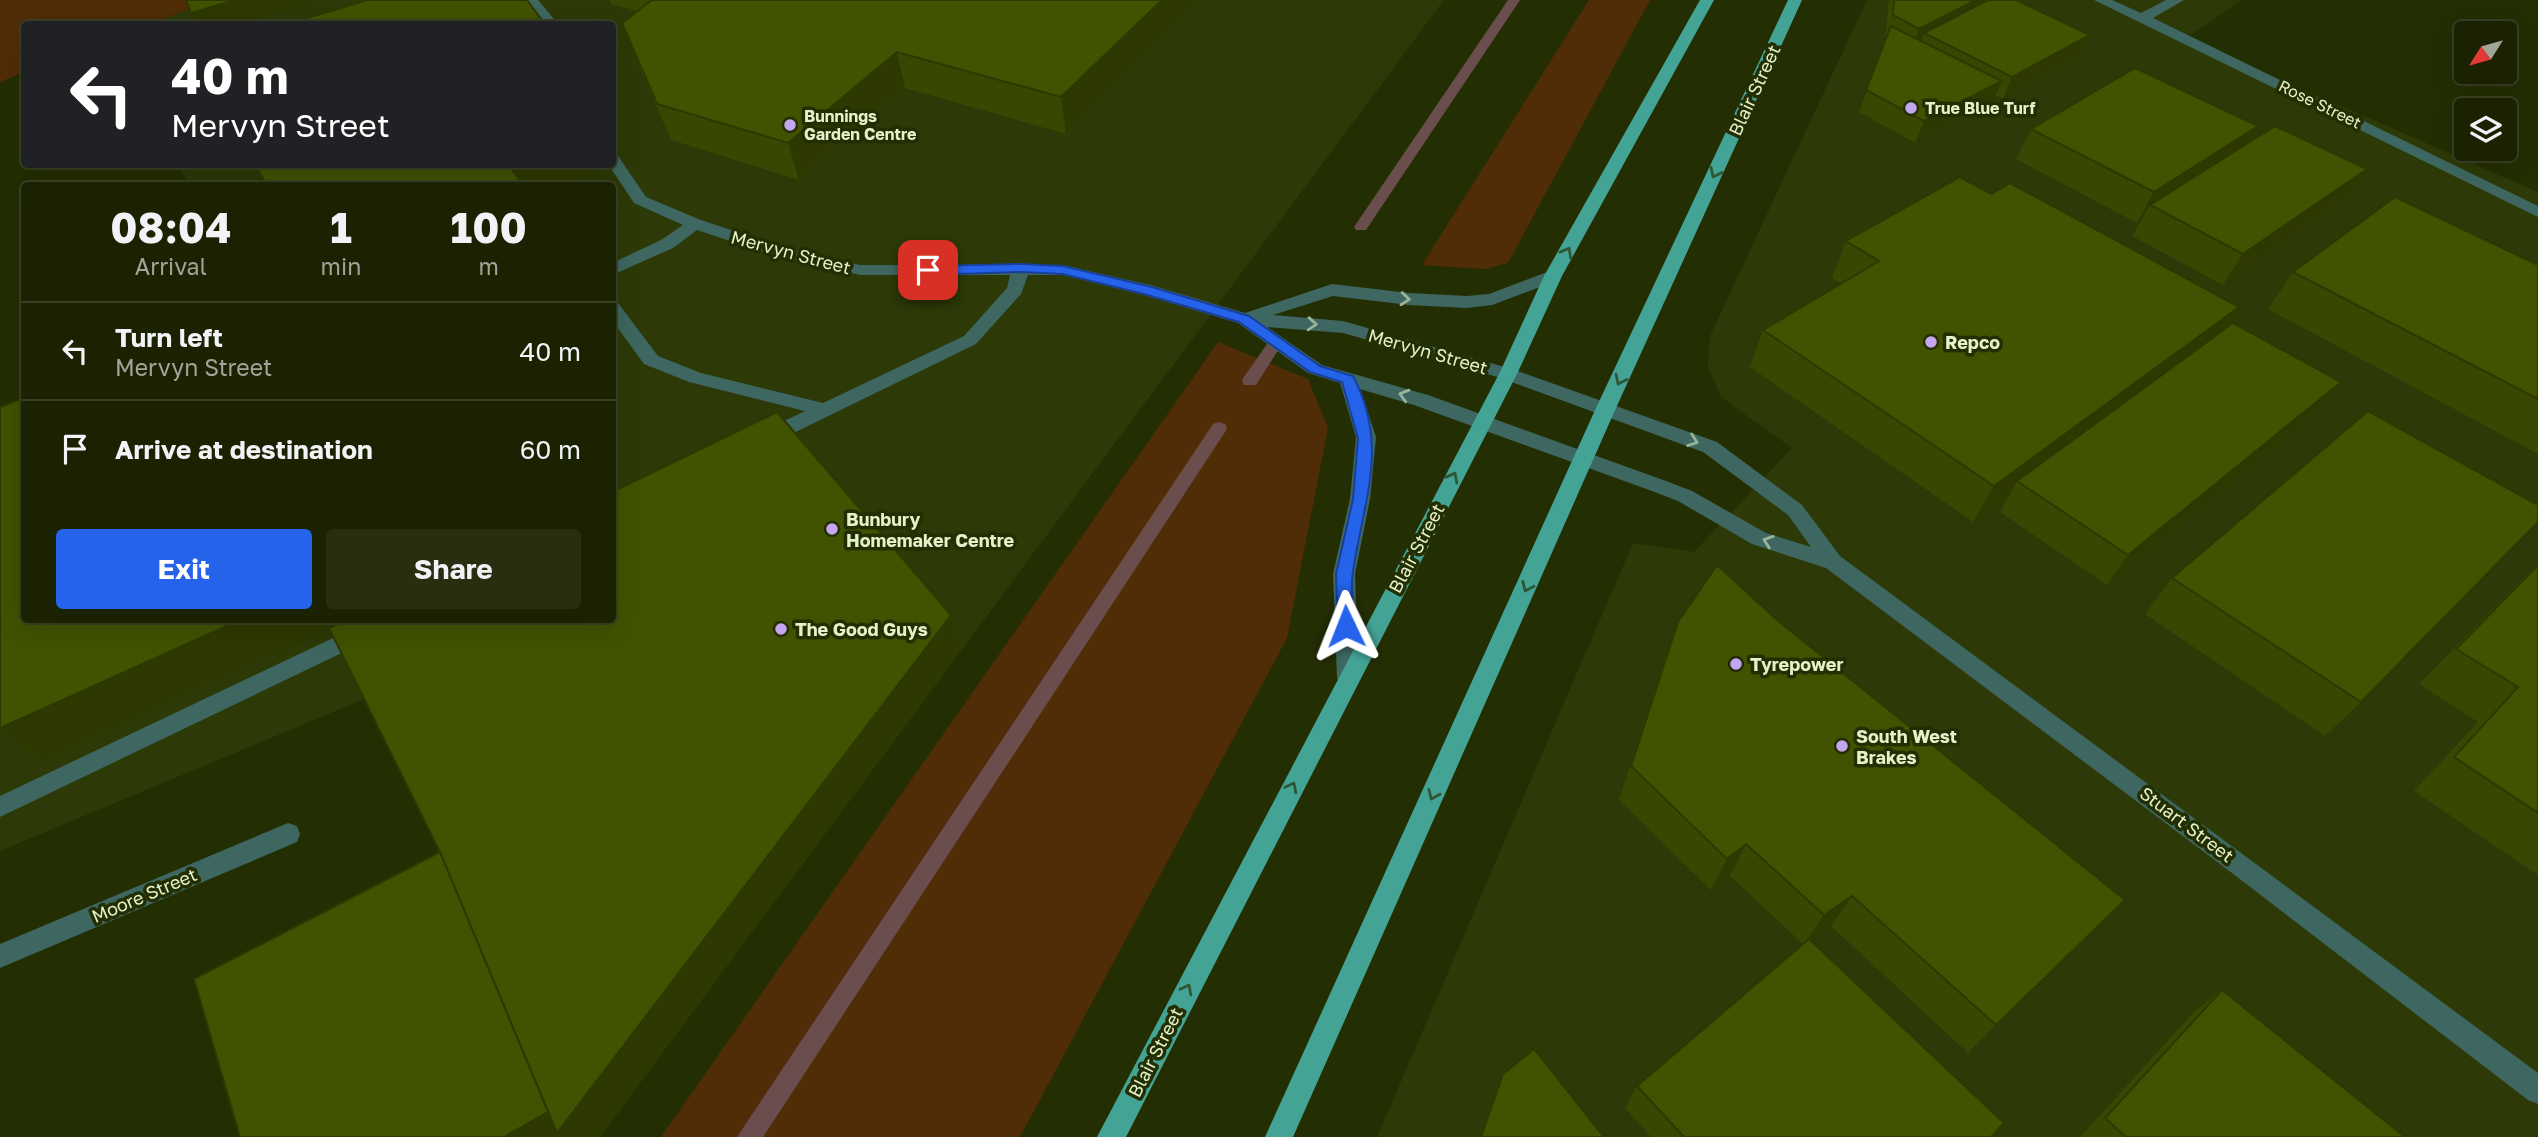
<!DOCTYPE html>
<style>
body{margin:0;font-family:"Golos Text",sans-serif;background:#282f11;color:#f1f3f6;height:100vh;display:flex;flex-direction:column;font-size:26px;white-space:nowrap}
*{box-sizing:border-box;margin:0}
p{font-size:23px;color:#a0a499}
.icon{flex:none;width:38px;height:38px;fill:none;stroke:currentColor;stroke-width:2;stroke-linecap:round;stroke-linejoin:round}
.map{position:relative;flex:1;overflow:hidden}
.drawer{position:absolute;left:21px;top:182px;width:595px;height:441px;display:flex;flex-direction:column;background:#1b2202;border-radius:7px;box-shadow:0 7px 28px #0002,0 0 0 2px #393f24}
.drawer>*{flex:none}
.top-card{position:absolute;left:21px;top:21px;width:595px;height:147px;border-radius:7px;box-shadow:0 7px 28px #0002,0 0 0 2px #393f24;background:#202124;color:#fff;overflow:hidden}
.needle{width:46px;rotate:233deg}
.controls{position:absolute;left:2454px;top:21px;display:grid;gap:14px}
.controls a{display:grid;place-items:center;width:63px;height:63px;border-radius:7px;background:#1b2202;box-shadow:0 7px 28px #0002,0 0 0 2px #393f24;font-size:35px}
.pin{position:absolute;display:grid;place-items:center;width:60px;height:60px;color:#fff;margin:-30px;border-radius:14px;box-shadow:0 4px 10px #0006}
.me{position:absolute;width:77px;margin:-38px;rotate:358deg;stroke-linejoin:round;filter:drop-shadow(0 0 5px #0008)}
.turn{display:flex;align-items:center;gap:24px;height:147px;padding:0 35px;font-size:32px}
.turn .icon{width:91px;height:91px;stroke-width:2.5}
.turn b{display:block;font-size:49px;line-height:60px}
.eta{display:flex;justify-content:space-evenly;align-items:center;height:119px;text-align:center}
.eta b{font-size:42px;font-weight:700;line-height:49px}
.button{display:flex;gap:14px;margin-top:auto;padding:14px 35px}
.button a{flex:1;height:80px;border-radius:7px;background:#2563eb;color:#fff;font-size:28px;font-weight:700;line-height:80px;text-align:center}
.button a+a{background:#282f11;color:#f1f3f6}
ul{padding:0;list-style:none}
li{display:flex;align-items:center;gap:21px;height:98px;padding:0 35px;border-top:2px solid #393f24}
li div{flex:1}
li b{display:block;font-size:26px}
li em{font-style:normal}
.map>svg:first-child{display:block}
.built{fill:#2d3907}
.green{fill:#502d07}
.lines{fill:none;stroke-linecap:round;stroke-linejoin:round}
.stream{fill:#6a4e4d;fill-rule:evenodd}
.minor{fill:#3d6760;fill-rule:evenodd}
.major{fill:#43a496;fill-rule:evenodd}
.wall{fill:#384701}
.shaded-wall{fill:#2e3901}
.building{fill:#415201;stroke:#2e3901;stroke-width:2}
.oneway{stroke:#2f5736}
.oneway2{stroke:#99b39a}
.route{fill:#2563eb;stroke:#184099;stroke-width:2}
.poi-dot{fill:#c5a7f1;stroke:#242e03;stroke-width:2.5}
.labels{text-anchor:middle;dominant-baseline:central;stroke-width:7;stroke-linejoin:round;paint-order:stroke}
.far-street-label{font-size:16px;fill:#e4f2ca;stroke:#242e03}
.far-poi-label{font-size:16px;font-weight:bold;fill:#e4f2ca;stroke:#242e03;text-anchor:start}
.street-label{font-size:18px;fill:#e4f2ca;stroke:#242e03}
.poi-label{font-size:18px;font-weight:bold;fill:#e4f2ca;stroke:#242e03;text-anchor:start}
</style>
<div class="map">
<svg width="2538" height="1137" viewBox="0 0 2538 1137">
<rect width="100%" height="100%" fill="#242e03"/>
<g class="built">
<path d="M214,0H1444L600,1137L381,692L0,851V439L24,620H612V186H189L179,165L612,164V24H150Z"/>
<path d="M1867,0H2242L2186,38L2538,192V1137H1377L1633,543L1694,552L1792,448L1721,397L1708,366L1710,336Z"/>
</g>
<g class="green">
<path d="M0,0H214L150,24H24V72L0,82Z"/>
<path d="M1589,0H1650L1508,263L1485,269L1422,265Z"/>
<path d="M1218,342L1308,379L1328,428L1287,638L1020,1137H661Z"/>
</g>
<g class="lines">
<g class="stream">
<path d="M1508,0H1520L1366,230H1356L1354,227Z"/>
<path d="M1272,343L1277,344L1280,348L1277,352L1256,385H1244L1242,381L1244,377L1267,344Z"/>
<path d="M1219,422L1225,424L1227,428L1225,432L763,1137H737L1213,424Z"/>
</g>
<g class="minor">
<path d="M524,0H538L558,24H544Z"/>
<path d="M2094,0H2112L2141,13L2166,0H2184L2153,18L2538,206V217Z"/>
<path d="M612,154L618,156L646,197L701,220L782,247L860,265H1063L1154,286L1245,313L1332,284L1409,293L1467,296L1489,294L1547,272H1559L1562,276L1559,280L1492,305L1467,308L1409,305L1333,296L1273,315L1343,321L1515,370L1717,442L1802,505L1840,556L2538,1073V1104L2528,1100L2232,873L1826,568L1752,544L1678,501L1652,491L1414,405L1360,389L1376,437L1370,499L1355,574L1359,678L1356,684L1348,687L1340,684L1337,678L1333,574L1350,499L1356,437L1340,383L1308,373L1238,323L1144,295L1063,275H1028L1021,294L976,344L773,443H759L756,438L759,433L805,411L689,382L644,364L612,320V301L618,303L658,356L701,373L823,403L964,336L1007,288L1010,275H860L772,255L697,230L673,248L612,275V263L661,240L683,225L634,203L608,164H612ZM1267,327L1343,333L1501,378L1703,452L1788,515L1811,547L1766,533L1692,491L1666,481L1428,395L1322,365Z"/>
<path d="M371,620H401L398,626L0,817V796Z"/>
<path d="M288,823L297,826L300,834L297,842L0,968V944Z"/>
</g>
<g class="major">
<path d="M1700,0H1714L1562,276L1517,374L1126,1137H1097L1499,374L1544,276Z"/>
<path d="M1788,0H1802L1616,408L1293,1137H1265L1596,408Z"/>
</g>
</g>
<g class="wall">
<path d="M610,0H1200L1066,134L905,88L799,180L671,140L636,59L622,23L637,11L611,4Z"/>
<path d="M1889,0H2016L2080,56L2003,99L1995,95L1992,103L1915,143L1859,112L1887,38L1885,37Z"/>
<path d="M2031,129L2247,144L2367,169L2345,200L2223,285L2132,236L2141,221L2137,223L2016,159Z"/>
<path d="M1991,194L2239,307L2224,330L2341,382L2317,413L2107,585L2000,512L2009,496L1973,522L1750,367L1763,330L1841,284L1832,278L1846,241Z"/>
<path d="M2538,265V454L2268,309L2293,272Z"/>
<path d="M2538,564V875L2414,791L2478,722L2419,684L2516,585Z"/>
<path d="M2172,578L2361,702L2325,736L2145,614Z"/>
<path d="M1678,622L2094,930L1968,1053L1831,926L1811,940L1991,1137H1651L1625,1108L1637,1086L1803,944L1730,876L1711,890L1619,800L1665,657Z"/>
<path d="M2222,990L2405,1137H2080L2192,1014Z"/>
</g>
<g class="shaded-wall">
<path d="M235,0H319L238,24H198L191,13Z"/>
<path d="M1162,0H1200L1066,134L1061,97Z"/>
<path d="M1976,0H1988L1924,33L1919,46L1911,50L1919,29Z"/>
<path d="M2090,35L2080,56L2003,99L2012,77Z"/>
<path d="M897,52L905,88L799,180L788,143Z"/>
<path d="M2002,81L1992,103L1915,143L1924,121Z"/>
<path d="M2258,126L2239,157L2150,205L2141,221L2137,223L2154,192Z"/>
<path d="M517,164H592L596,172L559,186H519L510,167Z"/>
<path d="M2367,169L2345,200L2223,285L2243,254Z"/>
<path d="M2239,307L2214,344L2017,481L2009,496L1973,522L1994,486Z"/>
<path d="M2341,382L2317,413L2107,585L2128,555Z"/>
<path d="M951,615L961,651L600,1137H504Z"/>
<path d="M240,620H348L41,763L0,729Z"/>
<path d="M1746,844L1730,876L1711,890L1727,859Z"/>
<path d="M1852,896L1831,926L1804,945L1824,915Z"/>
<path d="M2125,900L2094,930L1968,1053L1996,1025Z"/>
</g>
<g class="building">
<path d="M186,0H235L191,13Z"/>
<path d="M368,0H527L541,19L536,24H287Z"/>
<path d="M652,0H1162L1061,97L897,52L788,143L657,104L622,23Z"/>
<path d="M1894,0H1976L1919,29L1893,15Z"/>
<path d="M1988,0H2016L2090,35L2012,77L1924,33Z"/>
<path d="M1891,26L2002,81L1924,121L1866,90Z"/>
<path d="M2135,68L2258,126L2154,192L2031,129Z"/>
<path d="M2275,126L2367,169L2243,254L2150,205Z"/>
<path d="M268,164H517L510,167L524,186H267L257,168Z"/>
<path d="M1960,177L1991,194L2010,183L2239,307L1994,486L1763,330L1879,261L1846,241Z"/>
<path d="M2395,197L2538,265V399L2293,272Z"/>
<path d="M2233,323L2341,382L2128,555L2017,481Z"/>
<path d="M24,398V620H240L0,728V407Z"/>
<path d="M2368,411L2538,505V522L2361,702L2172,578Z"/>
<path d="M777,412L951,615L557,1133L437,846L329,628L347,620H612V492Z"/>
<path d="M1717,565L1777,620L2125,900L1996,1025L1852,896L1824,915L1746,844L1727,859L1631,766L1678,622Z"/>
<path d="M2538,565V813L2454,757L2518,687L2456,649Z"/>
<path d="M440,852L548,1112L504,1137H240L194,979Z"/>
<path d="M1809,939L2004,1123L1991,1137H1684L1637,1086Z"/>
<path d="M2222,990L2405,1137H2126L2105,1118Z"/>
<path d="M1534,1049L1604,1137H1481L1503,1074Z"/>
</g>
<defs><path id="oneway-chevron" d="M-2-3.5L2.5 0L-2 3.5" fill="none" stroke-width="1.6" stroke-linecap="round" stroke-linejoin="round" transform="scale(1.75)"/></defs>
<g class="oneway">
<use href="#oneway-chevron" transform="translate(1715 173) rotate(115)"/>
<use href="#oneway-chevron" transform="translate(1567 252) rotate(-61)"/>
<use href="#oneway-chevron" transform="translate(1620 380) rotate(116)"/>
<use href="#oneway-chevron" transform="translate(1453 477) rotate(-62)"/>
<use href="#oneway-chevron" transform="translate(1527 587) rotate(114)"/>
<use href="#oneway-chevron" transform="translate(1292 787) rotate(-63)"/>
<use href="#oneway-chevron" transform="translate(1433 795) rotate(114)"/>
<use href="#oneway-chevron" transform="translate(1187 989) rotate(-63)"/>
</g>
<g class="oneway2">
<use href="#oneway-chevron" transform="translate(1405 299) rotate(5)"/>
<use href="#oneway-chevron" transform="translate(1312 324) rotate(4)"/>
<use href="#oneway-chevron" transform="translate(1404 395) rotate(-164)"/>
<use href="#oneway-chevron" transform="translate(1693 441) rotate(20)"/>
<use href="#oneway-chevron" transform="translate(1768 541) rotate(-161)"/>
</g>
<path class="route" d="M1021,264L1063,266L1152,287L1249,316L1320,366L1353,376C1390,446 1363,501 1353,572C1350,589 1353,609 1354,626L1352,631H1340L1338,626L1336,574L1353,499L1358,438L1342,382L1310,372L1239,322L1144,294L1063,274L1021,272L928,275L921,270L928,266Z"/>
<g class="poi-dot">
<circle cx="1911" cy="108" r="7"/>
<circle cx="790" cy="125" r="7"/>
<circle cx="1931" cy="342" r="7"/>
<circle cx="832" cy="529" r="7"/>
<circle cx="781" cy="629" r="7"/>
<circle cx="1736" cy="664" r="7"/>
<circle cx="1842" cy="746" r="7"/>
</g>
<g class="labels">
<g class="far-street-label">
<text transform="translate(2320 104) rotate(26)">Rose Street</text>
</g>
<g class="far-poi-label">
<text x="1925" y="108">True Blue Turf</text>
<text x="804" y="116">Bunnings<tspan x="804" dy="18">Garden Centre</tspan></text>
</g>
<g class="street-label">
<text transform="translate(1754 90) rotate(-65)">Blair Street</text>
<text transform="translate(791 252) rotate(15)">Mervyn Street</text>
<text transform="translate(1428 351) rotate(16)">Mervyn Street</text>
<text transform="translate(1416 548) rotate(-62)">Blair Street</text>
<text transform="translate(2187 824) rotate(37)">Stuart Street</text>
<text transform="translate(144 895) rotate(-23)">Moore Street</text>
<text transform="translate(1155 1052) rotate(-63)">Blair Street</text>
</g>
<g class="poi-label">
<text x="1945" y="342">Repco</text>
<text x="846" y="519">Bunbury<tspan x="846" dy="21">Homemaker Centre</tspan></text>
<text x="795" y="629">The Good Guys</text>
<text x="1750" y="664">Tyrepower</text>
<text x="1856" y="736">South West<tspan x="1856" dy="21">Brakes</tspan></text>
</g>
</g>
</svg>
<div class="controls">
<a><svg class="needle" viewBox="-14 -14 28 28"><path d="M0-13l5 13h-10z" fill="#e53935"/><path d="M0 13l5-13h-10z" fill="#a0a499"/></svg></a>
<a><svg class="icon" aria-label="layers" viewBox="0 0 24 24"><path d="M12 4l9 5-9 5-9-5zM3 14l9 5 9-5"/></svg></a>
</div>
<div class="pin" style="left:928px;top:270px;background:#d93025"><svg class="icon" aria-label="arrive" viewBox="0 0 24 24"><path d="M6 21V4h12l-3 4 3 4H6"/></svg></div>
<svg class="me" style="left:1346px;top:626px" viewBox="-20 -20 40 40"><path d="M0-17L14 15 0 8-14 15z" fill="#2563eb" stroke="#fff" stroke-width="4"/></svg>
<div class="top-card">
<div class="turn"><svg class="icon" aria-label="left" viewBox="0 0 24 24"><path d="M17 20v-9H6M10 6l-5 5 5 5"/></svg><div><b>40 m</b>Mervyn Street</div></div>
</div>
<section class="drawer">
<div class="eta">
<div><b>08:04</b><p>Arrival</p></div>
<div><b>1</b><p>min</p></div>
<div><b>100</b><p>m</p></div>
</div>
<ul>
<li><svg class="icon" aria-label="left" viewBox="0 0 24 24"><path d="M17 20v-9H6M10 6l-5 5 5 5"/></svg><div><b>Turn left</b><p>Mervyn Street</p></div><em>40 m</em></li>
<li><svg class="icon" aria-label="arrive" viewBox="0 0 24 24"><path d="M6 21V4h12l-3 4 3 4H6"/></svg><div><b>Arrive at destination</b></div><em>60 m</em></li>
</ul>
<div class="button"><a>Exit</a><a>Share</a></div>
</section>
</div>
